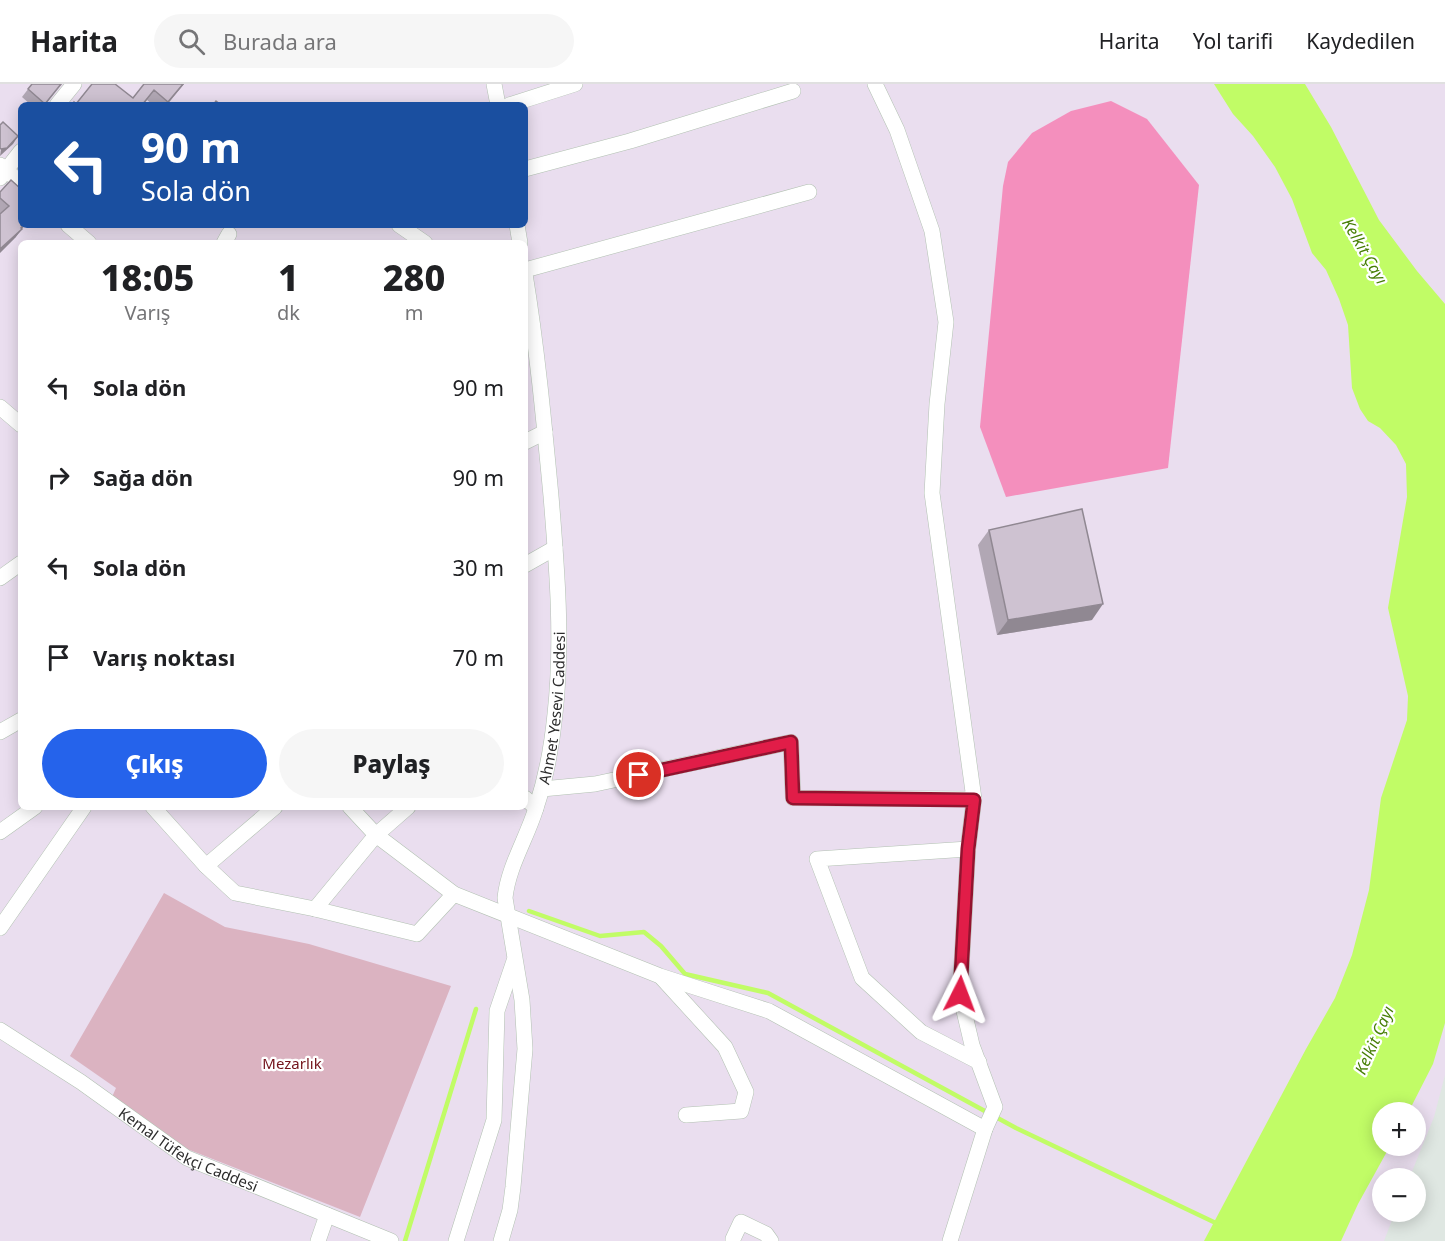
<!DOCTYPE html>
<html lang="tr">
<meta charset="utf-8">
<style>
body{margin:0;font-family:"Noto Sans",sans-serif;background:#f6f6f6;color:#202124;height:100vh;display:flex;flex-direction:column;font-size:22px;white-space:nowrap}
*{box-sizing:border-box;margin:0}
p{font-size:20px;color:#757577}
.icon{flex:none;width:33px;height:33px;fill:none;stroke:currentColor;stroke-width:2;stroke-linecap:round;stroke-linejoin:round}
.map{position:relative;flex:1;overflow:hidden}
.details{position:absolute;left:18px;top:156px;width:510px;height:570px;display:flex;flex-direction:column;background:#fff;border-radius:9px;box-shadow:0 3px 15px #0003}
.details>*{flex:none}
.top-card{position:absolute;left:18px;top:18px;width:510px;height:126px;border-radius:9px;box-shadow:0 3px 15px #0003;background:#1a4fa0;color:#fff;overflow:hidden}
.controls{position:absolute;left:1372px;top:1018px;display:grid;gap:12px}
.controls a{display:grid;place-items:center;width:54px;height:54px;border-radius:50%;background:#fff;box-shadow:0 3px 15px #0003;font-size:30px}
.pin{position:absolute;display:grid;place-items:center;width:51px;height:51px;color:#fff;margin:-26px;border:3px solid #fff;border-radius:50%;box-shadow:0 2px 6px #0007}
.me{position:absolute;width:66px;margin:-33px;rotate:3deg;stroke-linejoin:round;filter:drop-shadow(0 0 4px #0008)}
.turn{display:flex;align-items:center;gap:21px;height:126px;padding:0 24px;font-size:27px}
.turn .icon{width:78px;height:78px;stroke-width:2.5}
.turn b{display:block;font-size:42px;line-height:51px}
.eta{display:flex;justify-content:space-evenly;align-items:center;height:102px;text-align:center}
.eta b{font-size:36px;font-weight:800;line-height:42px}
.button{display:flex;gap:12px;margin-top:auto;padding:12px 24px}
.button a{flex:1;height:69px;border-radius:36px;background:#2563eb;color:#fff;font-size:24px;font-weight:800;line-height:69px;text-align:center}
.button a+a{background:#f6f6f6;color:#202124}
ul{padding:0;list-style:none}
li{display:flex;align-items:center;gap:18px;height:90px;padding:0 24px}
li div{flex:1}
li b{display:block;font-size:22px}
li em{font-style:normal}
header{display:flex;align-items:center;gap:36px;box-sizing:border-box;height:84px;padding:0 30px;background:#fff;border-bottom:2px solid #e0e0e0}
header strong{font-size:28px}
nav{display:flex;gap:33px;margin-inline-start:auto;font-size:21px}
.search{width:420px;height:54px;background:#f6f6f6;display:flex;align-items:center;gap:15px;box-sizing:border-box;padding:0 21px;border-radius:33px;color:#757577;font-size:22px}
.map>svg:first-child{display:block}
.industrial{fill:#dfe7e2}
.cemetery{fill:#dbb3c1}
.pitch{fill:#f48fbd}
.water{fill:#c1fc66}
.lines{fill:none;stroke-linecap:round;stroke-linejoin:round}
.stream{stroke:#c1fc66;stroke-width:4.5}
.minor-casing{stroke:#b2c1b2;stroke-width:16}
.minor{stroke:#fff;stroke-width:15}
.wall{fill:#b1a7b4}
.shaded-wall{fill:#908892}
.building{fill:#cec2d1;stroke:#908892;stroke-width:1.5}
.route-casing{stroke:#92132f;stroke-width:15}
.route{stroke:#e11d48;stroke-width:10}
.labels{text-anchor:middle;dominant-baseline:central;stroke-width:4.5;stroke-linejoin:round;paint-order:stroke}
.street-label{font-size:15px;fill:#2c2c2c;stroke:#fff}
.park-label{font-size:15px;fill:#73131b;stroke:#fff}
.water-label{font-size:16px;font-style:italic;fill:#467e05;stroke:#fff}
</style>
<header>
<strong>Harita</strong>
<div class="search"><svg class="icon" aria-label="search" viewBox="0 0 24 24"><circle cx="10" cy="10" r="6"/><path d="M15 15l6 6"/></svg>Burada ara</div>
<nav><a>Harita</a><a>Yol tarifi</a><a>Kaydedilen</a></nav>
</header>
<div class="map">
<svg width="1445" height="1157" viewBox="0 0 1445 1157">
<rect width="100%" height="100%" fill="#eadeef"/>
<path class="industrial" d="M1445,991V1157H1384L1395,1128H1416V1095H1409L1434,1033Z"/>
<path class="cemetery" d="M164,809L225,843L309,860L451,902L360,1133L182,1063L112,1013L116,1004L70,972Z"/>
<path class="pitch" d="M1111,17L1147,35L1199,101L1168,384L1006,413L980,343L1003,102L1008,78L1032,49L1071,27Z"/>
<path class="water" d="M1214,0H1305L1331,43L1379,136L1417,187L1445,220V939L1433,980L1408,1029H1383V1062H1390L1358,1120L1341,1157H1204L1306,965L1335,914L1352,871L1369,806L1381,714L1407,636L1408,612L1388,524L1407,413L1406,380L1396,361L1380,344L1368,337L1360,325L1352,304L1348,241L1339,215L1326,186L1312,169L1292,115L1275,83L1253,52L1233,30Z"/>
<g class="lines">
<g class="stream">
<path d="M529,827L600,852L644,848L661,862L685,890L768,909L1016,1044L1220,1141"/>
<path d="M405,1157L476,925"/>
</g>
<g class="minor-casing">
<g id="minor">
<path d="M494,0L498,21"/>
<path d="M875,0L897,46L932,147L946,238L937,320L932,409L974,715L968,765L960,910L972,961L995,1023L985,1045L950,1157"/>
<path d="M57,21L74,0"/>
<path d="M509,21L575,0"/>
<path d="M0,81L21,99"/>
<path d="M525,85L630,57L793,7"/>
<path d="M0,94L21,67"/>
<path d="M68,141L89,159"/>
<path d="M399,141L425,159"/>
<path d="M517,141L520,159"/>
<path d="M224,159L229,150"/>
<path d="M525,186L809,108"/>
<path d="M0,323L21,341"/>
<path d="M525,358L545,348"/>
<path d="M525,481L555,464"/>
<path d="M0,494L21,479"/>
<path d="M0,648L21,636"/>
<path d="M542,705L595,700L791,658L793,714L974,715"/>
<path d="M525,714L536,724"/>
<path d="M153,723L206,782L235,809L315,825L417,850L454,810"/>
<path d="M350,723L376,751L454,810L660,892L769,927L985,1045"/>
<path d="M0,748L35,723"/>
<path d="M968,765L817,775L862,894L921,948L979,978"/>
<path d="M206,782L275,723"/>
<path d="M315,825L376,751L408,723"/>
<path d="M0,844L84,723"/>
<path d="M662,894L725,963L746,1008L741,1027L686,1031"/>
<path id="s1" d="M0,946L81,998L187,1074L391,1157"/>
<path d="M318,1157L327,1131"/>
<path d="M456,1157L494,1036L497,927L514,877"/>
<path id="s2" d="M501,1157L510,1126L513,1103L525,965L522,916L505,814C508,783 527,754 536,724C546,694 552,661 555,630C563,558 557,484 551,412C544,338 537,263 525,190"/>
<path d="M733,1157V1155L741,1138L766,1150L771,1157"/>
</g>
</g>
<use href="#minor" class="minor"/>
</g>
<g class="wall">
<path d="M32,0H62L45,21H31L22,13Z"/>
<path d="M144,0H184L167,21H153L147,16L143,21H72L133,14Z"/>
<path d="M11,96L22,145L15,154L0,129V108Z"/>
<path d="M989,446L1092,536L997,551L978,461Z"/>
</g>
<g class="shaded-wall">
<path d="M183,0H184L166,21Z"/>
<path d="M18,52L13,60L0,72L1,65Z"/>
<path d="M23,141H25L20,147L22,145L15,154L0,169V165Z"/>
<path d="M1103,520L1092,536L997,551L1008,536Z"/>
</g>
<g class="building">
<path d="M32,0H61L45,20L28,5Z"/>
<path d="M92,0H115L133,14L144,0H183L168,18L154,6L142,21H99L98,20L97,21H72L74,18L76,20Z"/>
<path d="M216,17L221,21H213Z"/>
<path d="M3,38L18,52L7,64L1,65L0,64V41Z"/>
<path d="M11,96L21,105V141H23L21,144L22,145L0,165V130L9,122L0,114V108Z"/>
<path d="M1082,425L1103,520L1008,536L989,446Z"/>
</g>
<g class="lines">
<g class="route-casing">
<path id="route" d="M639,691L791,658L793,714L974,716L968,765L960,910"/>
</g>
<use href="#route" class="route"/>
</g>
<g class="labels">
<g class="street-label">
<text stroke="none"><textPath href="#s2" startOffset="544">Ahmet Yesevi Caddesi</textPath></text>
<text stroke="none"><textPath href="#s1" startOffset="224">Kemal Tüfekçi Caddesi</textPath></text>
</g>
<g class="park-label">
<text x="292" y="979">Mezarlık</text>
</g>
<g class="water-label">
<text transform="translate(1365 167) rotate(60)">Kelkit Çayı</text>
<text transform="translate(1374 956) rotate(-66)">Kelkit Çayı</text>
</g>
</g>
</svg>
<div class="controls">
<a>+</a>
<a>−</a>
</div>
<div class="pin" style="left:639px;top:691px;background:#d93025"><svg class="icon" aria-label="arrive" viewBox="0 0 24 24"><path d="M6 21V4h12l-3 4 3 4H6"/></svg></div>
<svg class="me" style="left:960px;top:910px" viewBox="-20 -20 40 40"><path d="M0-17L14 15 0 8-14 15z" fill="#e11d48" stroke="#fff" stroke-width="4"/></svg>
<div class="top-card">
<div class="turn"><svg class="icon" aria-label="left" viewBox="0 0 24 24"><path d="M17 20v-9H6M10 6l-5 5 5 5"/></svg><div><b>90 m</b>Sola dön</div></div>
</div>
<section class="details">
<div class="eta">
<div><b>18:05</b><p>Varış</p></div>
<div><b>1</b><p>dk</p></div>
<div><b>280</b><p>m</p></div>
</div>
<ul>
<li><svg class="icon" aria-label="left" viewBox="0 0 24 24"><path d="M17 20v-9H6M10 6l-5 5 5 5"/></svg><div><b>Sola dön</b></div><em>90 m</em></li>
<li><svg class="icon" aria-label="right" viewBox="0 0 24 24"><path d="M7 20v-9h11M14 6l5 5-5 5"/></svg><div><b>Sağa dön</b></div><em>90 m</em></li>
<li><svg class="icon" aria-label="left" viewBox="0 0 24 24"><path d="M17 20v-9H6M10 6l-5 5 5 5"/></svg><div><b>Sola dön</b></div><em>30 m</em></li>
<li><svg class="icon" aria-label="arrive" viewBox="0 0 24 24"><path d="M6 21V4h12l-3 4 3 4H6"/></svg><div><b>Varış noktası</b></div><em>70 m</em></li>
</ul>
<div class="button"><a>Çıkış</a><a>Paylaş</a></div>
</section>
</div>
